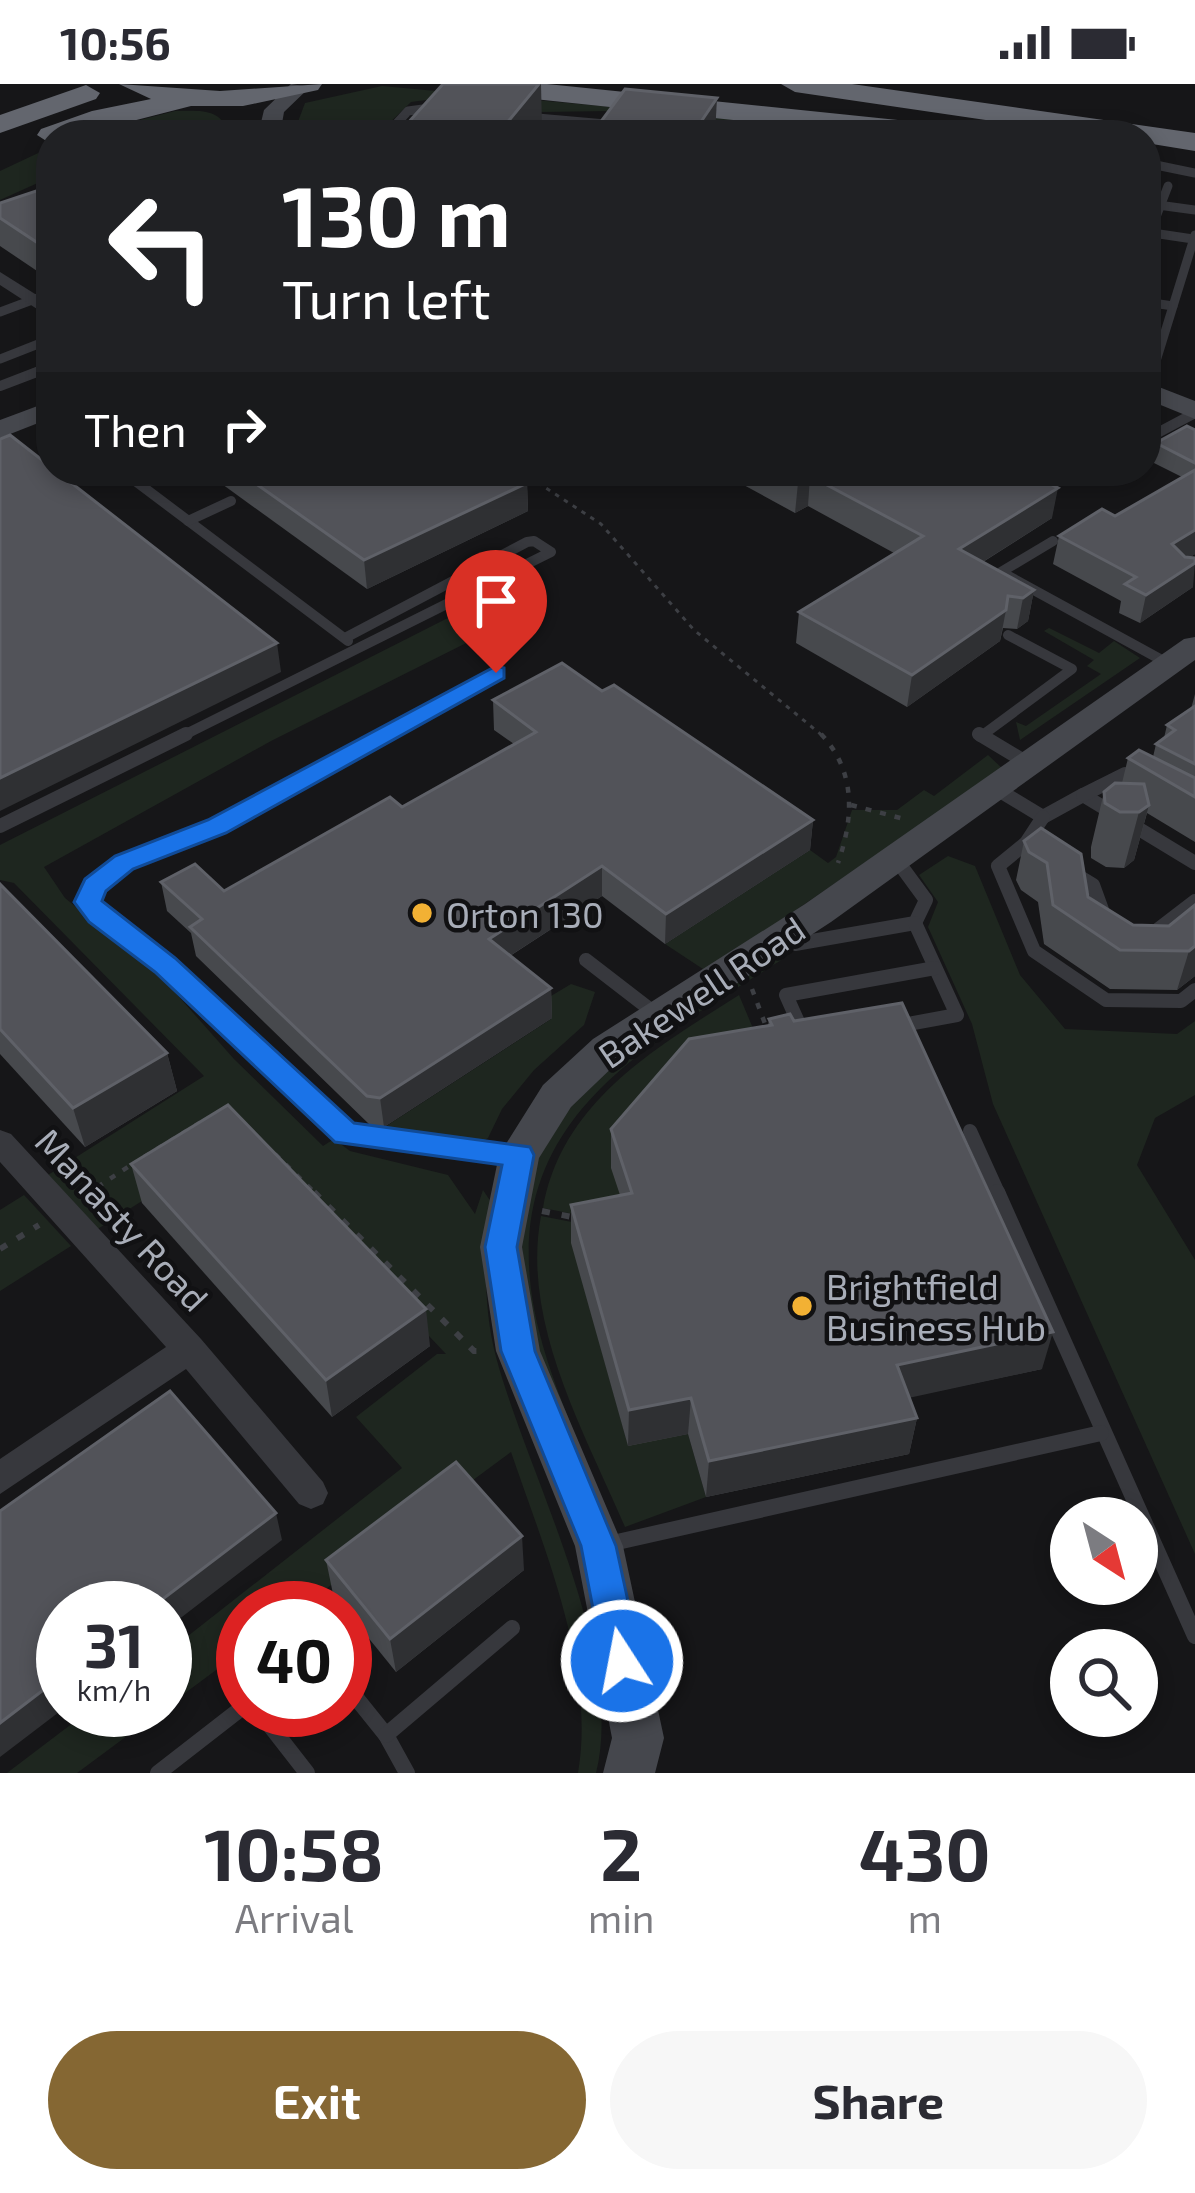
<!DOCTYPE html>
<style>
body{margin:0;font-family:"Exo 2",sans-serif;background:#f7f7f7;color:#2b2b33;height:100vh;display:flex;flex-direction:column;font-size:45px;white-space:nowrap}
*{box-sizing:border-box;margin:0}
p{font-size:39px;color:#7c7c81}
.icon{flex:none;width:66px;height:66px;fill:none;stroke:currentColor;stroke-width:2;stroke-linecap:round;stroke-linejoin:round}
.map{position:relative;height:1689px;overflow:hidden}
.panel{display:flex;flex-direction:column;background:#fff;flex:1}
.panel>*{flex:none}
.guide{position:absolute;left:36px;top:36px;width:1125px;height:366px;border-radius:48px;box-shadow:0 6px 18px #0003;background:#202124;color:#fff;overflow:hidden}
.needle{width:78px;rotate:144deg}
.controls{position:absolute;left:1050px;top:1413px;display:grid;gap:24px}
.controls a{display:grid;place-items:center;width:108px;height:108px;border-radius:50%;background:#fff;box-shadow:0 6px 18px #0003;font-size:60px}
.speed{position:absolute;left:36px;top:1497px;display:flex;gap:24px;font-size:60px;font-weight:700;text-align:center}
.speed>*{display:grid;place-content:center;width:156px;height:156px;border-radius:50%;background:#fff;box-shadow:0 6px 18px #0003;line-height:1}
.speed small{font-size:30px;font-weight:400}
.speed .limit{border:18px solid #d22;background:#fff;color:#111}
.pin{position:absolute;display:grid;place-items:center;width:102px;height:102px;color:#fff;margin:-123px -51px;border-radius:50% 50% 50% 0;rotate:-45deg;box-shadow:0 0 12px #0007}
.pin .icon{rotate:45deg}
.me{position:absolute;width:132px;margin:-66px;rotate:349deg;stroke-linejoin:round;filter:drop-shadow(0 0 9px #0008)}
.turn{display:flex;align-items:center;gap:42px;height:252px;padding:0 48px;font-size:54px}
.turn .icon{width:156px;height:156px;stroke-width:2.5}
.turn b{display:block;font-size:84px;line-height:102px}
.then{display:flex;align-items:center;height:114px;padding:0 48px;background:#0003;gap:24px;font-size:45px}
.eta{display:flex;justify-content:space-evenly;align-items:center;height:204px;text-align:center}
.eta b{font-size:72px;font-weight:700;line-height:84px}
.button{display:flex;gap:24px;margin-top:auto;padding:24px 48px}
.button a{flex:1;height:138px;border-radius:72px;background:#856733;color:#fff;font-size:48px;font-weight:700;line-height:138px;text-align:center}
.button a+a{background:#f7f7f7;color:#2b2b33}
.status{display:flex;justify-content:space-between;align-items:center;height:84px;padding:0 60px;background:#fff;direction:ltr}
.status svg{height:33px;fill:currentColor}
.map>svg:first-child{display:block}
.green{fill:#1e261f}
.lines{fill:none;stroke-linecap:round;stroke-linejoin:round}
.path-far2{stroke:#3d3f44;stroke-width:3;stroke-dasharray:4.5 6;stroke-linecap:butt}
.path-far1{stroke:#3d3f44;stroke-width:4.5;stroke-dasharray:6 9;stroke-linecap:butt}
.path{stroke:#3d3f44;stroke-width:6;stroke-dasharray:8 12;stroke-linecap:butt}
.lane-far3{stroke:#37383d;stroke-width:9}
.lane-far2{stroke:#37383d;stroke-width:10}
.lane-far1{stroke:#37383d;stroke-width:14}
.lane{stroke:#37383d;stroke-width:16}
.street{fill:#37383d;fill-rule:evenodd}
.secondary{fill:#45474d;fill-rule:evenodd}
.highway{fill:#63666e;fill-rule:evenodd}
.wall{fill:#47494d}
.shaded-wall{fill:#2f3033}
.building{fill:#525359;stroke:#5f6168;stroke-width:3}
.route{fill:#1a73e8;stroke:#114b97;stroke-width:3}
.poi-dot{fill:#f2b134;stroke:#111113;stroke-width:4.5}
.labels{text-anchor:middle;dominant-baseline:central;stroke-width:9;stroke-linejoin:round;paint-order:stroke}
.poi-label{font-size:36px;fill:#a8adb8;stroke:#111113;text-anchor:start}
.street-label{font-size:36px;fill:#a8adb8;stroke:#111113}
</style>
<div class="status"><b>10:56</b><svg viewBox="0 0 49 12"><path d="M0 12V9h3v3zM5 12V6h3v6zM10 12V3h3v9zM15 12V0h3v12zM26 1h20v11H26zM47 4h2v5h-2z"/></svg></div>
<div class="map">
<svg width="1195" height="1689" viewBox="0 0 1195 1689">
<rect width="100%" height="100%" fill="#161618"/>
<g class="green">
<path d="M382,2L833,43L826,51H749L755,42L612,27L540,28L434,15L411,18L377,51H293L305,19Z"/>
<path d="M175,27C198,27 223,23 228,51H82Z"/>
<path d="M51,63V93L0,116V87Z"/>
<path d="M507,504L536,524L271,657L44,783L65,814L164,896L234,975L323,1062L334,1055L350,1067L448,1091L475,1130L483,1106L491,1118C484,1169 483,1223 496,1273C527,1389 626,1570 596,1689H578C596,1585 544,1465 511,1368L300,1524H243V1566L165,1624V1570L402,1384L356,1333L437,1270H446L242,1054L96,1146L48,1091L204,992L14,799L0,796V761Z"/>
<path d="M1049,544L1099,569L1114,557L1140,574L1020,656L1016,638L1026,642L1101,590L1087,582L1094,576L1044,547Z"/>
<path d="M988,671L1003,685L706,887L665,860L810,766L828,779L836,773L852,726H897L924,706L934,712Z"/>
<path d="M948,772L975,782L1020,891L1065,945L1177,950L1195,937V1011L1155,1034L1137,1081L1195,1176V1470L993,1020L972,940L928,843L938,818L919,791Z"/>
<path d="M776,874L783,875C636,968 488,1043 539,1247C549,1288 566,1328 582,1368L557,1343L514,1168L533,1075L589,997L759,880Z"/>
<path d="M571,900L595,908L584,941L534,986L502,1025L488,1054L478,1060L377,1048L551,935L536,921Z"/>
<path d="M739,911L768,980L629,1141L543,1124C562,1018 654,965 739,911Z"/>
<path d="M24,1111L71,1162L0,1207V1126Z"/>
<path d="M541,1132L624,1148L572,1160L628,1361L688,1350L706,1413L625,1443C584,1347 521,1238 541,1132Z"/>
<path d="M90,1626H162L77,1689H7Z"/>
</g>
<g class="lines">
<path class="path-far2" d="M520,387L601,440L694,546L824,653"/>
<g class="path-far1">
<path d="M821,650C856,687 854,733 838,779"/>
<path d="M851,721L904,735"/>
<path d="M752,905L767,945"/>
<path d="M275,1070L317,1111"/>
<path d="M144,1073L206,1035"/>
<path d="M85,1111L134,1079"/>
</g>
<g class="path">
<path d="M314,1108L474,1267H482"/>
<path d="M84,1112L90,1108"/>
<path d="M542,1127L572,1133"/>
<path d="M0,1165L39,1141"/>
</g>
<g class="lane-far3">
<path d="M526,33L617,41"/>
<path d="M386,51L408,27L438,23"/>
<path d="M1146,79L1195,89"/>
<path d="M1158,121L1195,126"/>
<path d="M1146,148L1193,155"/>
<path d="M1146,159L1168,102"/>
<path d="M1146,218L1173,222"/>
<path d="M0,228L51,209"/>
<path d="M0,275L51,255"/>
<path d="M1146,287L1157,274L1195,151"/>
<path d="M34,289L51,283"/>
</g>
<g class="lane-far2">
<path d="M0,302L42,286"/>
<path d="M1146,355L1195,329"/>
<path d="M122,387L348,557"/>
<path d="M188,437L231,417"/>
<path d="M1053,457L1001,488L1169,580"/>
<path d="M180,653L551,468L534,457L527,458L345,554"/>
<path d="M381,653L496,589"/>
<path d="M980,653L1072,585L1008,551"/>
</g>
<g class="lane-far1">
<path d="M386,650L217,743L124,779L95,802L88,818L98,832L165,881L346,1050L514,1071"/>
<path d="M979,650L1029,680"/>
<path d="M995,704L1043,733L1083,711L1195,779"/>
<path d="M1083,711L1125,690L1138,694"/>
<path d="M1043,733L1026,759L998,782L1034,867L1106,916L1181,917L1195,906"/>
<path d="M0,742L186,650"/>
<path d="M1070,787L1093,801L1105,834"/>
<path d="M1152,850L1195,817"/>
<path d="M780,857L795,860L915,839L926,816L896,775"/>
<path d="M586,876L656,930"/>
<path d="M897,942L957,931L915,839"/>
<path d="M803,949L786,911L935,884"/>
<path d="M970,1047L999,1111"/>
</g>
<g class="lane">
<path d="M997,1108L1195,1552"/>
<path d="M604,1461L1101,1349"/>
<path d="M345,1600L386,1651L407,1689"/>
<path d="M258,1626L307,1689"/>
<path d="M386,1651L512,1544"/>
<path d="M158,1689L243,1623"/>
</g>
<g class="street">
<path d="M0,188L51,220V234L0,201Z"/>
<path d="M0,1046L11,1050L201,1255L323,1398L328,1409L323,1420L311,1425L299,1420L186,1285L0,1410V1375L166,1263L0,1078Z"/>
</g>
<g class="secondary">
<path d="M291,0L310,3L284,28L280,51H258L264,26Z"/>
<path d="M1146,298L1195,317V335L1146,315Z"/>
<path d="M51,317V334L0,354V336Z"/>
<path d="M1195,553V576L831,838L621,975L571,1023L539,1074L522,1163L540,1267L623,1462L664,1654L655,1689H603L612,1654L575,1462L496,1267L480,1163L499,1071L543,1001L593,955L805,820L1184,555Z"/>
</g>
<g class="highway">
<path d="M119,0L220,7L322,0L318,6L243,22H191L78,51H51V60L37,51L41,45L92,27L151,15Z"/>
<path d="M455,0H547L956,42L970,51H875L469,8Z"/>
<path d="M781,0H852L1195,49V67L1146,59V51H1088L795,8Z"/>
<path d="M86,1L100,9L96,15L0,49V31Z"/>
</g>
</g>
<g class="wall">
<path d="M51,102L49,195L0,162V119Z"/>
<path d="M1195,346V470L1190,473L1193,503L1140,539L1119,529L1121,517L1053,480L1059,452L1115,432L1182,393L1152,378L1156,359Z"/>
<path d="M204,387H508L527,399L528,427L367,505Z"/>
<path d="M718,387H1037L1031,391L1052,434L983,478L1034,506L1028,537L1017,545L1003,544L1000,557L907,623L796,559L799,528L894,469L808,422L795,429Z"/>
<path d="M602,607L813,736L810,766L665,860L602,812L510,872L551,904L552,934L384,1043L371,1042L196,872L191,849L167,827L161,798L224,807L402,723L514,660L494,646L493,616Z"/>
<path d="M1195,610V758L1147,729L1134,776L1124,784L1106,783L1091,774V763L1104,708L1122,699L1128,674L1153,673L1156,660L1164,654L1167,641L1191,625Z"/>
<path d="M1024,757L1088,813L1133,841L1169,842L1195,821V892L1177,906L1110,905L1044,860L1038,818L1021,806L1016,796Z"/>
<path d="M0,800L167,969L177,1007L85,1063L0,970Z"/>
<path d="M769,935L794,937L1042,1285L909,1313L917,1334L909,1370L706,1413L688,1350L628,1362L571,1159V1121L620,1111L611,1084V1045L768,942Z"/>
<path d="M131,1080L430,1262L332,1333L142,1119Z"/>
<path d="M326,1476L524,1486L396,1588L333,1510Z"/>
</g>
<g class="shaded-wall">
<path d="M539,0H541L542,43L536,51H497Z"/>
<path d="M717,14L715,51H692Z"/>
<path d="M51,158V194L49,195L41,161Z"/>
<path d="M810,392L808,422L795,429L798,399Z"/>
<path d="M527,399L528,427L367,505L364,476Z"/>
<path d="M1058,404L1052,434L954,496L959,465Z"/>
<path d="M1195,446V470L1165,489L1172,460Z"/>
<path d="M1195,479L1193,503L1140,539L1146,511Z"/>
<path d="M1034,506L1028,537L1017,545L1023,514Z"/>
<path d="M1006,526L1000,557L907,623L912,591Z"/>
<path d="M277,559L281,588L0,727V694Z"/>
<path d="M1149,721L1134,776L1124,784L1139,728Z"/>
<path d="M813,736L810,766L665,860L666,830Z"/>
<path d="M602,782V812L491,884L489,855Z"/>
<path d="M1195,862V892L1177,906L1189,867Z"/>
<path d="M551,904L552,934L384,1043L380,1014Z"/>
<path d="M167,969L177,1007L85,1063L73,1024Z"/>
<path d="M426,1225L430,1262L332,1333L326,1296Z"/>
<path d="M1053,1248L1042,1285L890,1318L897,1281Z"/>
<path d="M691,1314L688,1350L628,1362L629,1326Z"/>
<path d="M917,1334L909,1370L706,1413L709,1377Z"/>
<path d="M276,1429L282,1456L165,1546V1524H151Z"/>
<path d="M522,1452L524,1486L396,1588L390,1555Z"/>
<path d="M63,1591V1625L0,1673V1639Z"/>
</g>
<g class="building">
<path d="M443,0H539L497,51H397Z"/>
<path d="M625,5L717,14L692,51H591Z"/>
<path d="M51,102V158L41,161L0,134V119Z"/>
<path d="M1187,342L1195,346V379L1156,359Z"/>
<path d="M10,351L51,383V387H56L277,559L0,694V355Z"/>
<path d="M1195,386V446L1172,460L1185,473L1195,474V479L1146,511L1125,500L1136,493L1059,452L1102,425L1115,432Z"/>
<path d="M238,387H508L527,399L364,476Z"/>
<path d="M776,387H1024L1058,404L959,465L1034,506L1023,514L1008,512L1006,526L912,591L799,528L923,452L810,392L798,399Z"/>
<path d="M562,579L602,607L614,601L813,736L666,830L602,782L489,855L551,904L380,1014L367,1012L190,843L202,835L161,798L195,780L224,807L390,713L402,723L536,648L493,616Z"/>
<path d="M1195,622V680L1156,660L1175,646L1167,641Z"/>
<path d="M1139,666L1195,694V713L1128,674Z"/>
<path d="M1115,699L1144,700L1149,721L1139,728H1120L1105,719L1104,708Z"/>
<path d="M1041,744L1081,770L1088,813L1133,841L1169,842L1195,821V862L1189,867L1120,866L1053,821L1047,779L1029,768L1024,757Z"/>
<path d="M0,800L167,969L73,1024L0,945Z"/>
<path d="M902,919L1053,1248L897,1281L917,1334L709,1377L691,1314L629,1326L571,1121L632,1109L611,1045L689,955L772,941L769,935L790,930L794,937Z"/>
<path d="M228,1021L426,1225L326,1296L131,1080Z"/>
<path d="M170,1307L276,1429L151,1524H63V1591L0,1639V1427Z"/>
<path d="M456,1378L522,1452L390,1555L326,1476Z"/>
</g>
<path class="route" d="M496,582L504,584V594L226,749L133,785L106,807L102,817L175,874L354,1039L530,1063L534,1071L517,1163L535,1267L616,1462L641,1577L635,1590L622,1596L609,1590L603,1577L581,1462L501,1267L485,1163L502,1081L335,1058L155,888L89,838L74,818L85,795L115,772L208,736Z"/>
<g class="poi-dot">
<circle cx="422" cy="829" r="12"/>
<circle cx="802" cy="1222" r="12"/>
</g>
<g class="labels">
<g class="poi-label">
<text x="446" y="829">Orton 130</text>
<text x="826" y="1201">Brightfield<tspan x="826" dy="41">Business Hub</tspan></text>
</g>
<g class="street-label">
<text transform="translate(701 907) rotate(-34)">Bakewell Road</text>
<text transform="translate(123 1135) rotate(47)">Manasty Road</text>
</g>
</g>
</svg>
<div class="controls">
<a><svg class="needle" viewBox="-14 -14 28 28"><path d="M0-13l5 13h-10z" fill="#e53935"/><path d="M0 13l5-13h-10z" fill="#7c7c81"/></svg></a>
<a><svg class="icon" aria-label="search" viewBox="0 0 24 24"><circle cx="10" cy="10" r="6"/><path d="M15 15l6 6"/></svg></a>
</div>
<div class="speed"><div>31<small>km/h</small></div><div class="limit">40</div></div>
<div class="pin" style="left:496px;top:589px;background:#d93025"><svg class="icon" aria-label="arrive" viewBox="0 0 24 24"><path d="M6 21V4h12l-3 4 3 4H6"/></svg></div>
<svg class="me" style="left:622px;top:1577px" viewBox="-20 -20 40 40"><circle r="17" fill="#1a73e8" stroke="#fff" stroke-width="3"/><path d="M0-11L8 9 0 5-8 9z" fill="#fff"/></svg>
<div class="guide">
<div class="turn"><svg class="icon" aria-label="left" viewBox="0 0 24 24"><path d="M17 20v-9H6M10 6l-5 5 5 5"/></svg><div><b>130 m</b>Turn left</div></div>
<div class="then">Then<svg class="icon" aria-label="right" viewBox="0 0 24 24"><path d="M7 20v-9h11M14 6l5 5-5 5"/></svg></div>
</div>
</div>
<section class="panel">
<div class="eta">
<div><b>10:58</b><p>Arrival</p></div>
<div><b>2</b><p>min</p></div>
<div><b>430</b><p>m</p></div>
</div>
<div class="button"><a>Exit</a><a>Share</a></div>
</section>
